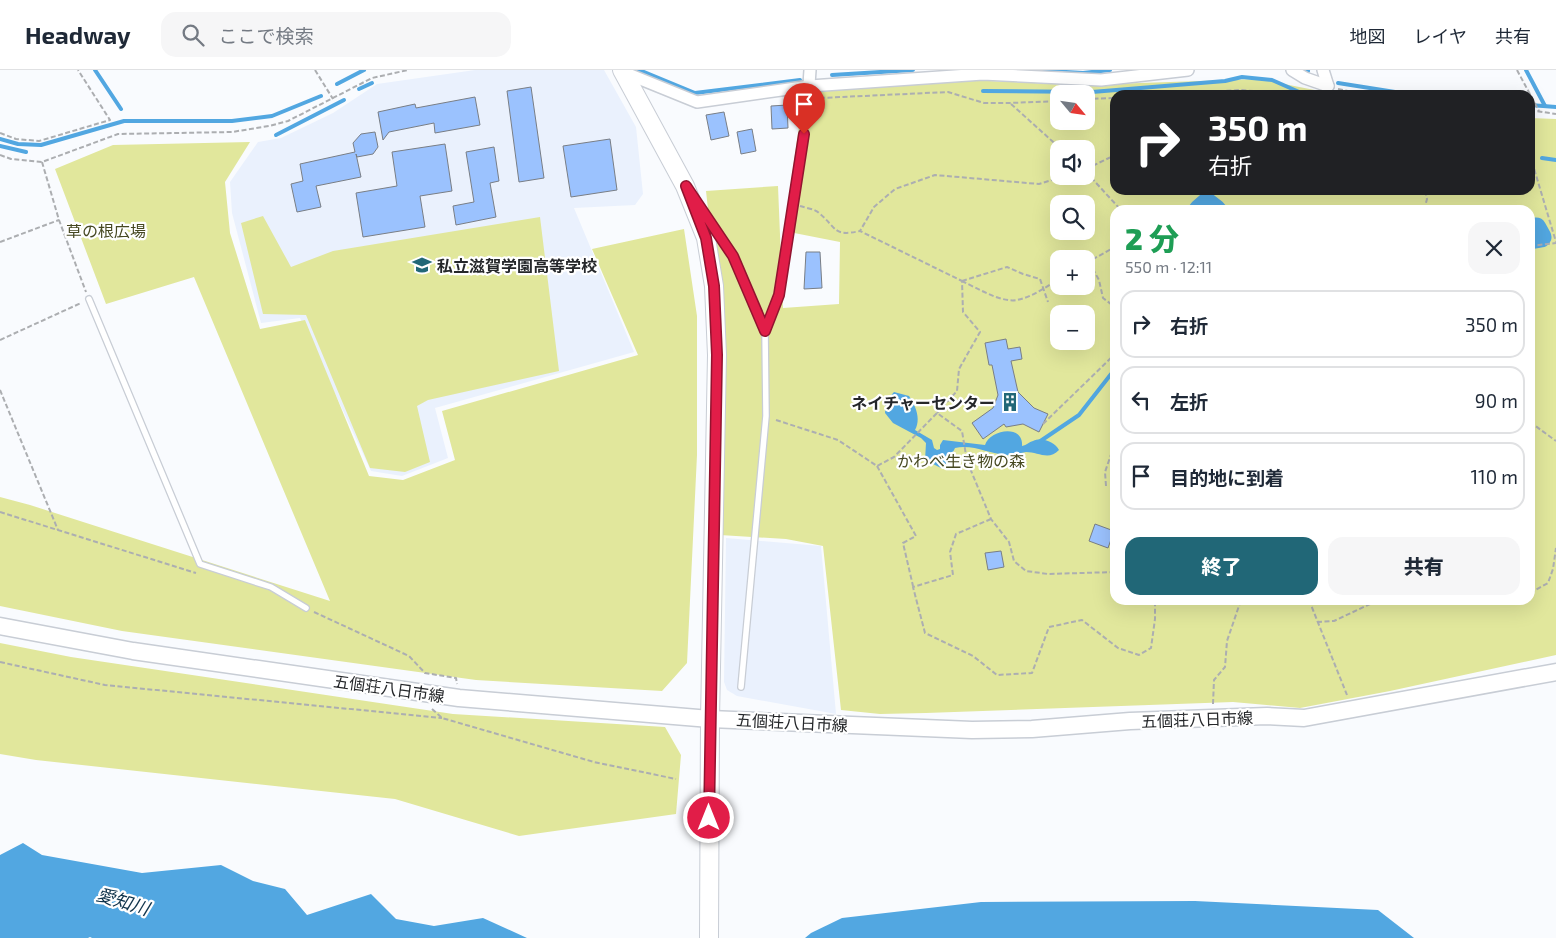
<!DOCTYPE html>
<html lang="ja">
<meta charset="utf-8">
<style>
body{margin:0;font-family:"Exo 2","Noto Sans JP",sans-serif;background:#f6f6f7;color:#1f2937;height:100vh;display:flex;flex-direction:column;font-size:19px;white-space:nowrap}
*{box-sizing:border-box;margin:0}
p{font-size:16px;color:#747a83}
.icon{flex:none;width:28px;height:28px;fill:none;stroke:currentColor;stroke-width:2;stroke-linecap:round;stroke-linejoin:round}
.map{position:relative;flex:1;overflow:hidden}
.side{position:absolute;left:1110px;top:135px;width:425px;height:400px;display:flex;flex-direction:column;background:#fff;border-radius:15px;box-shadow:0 5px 20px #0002}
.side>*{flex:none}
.guide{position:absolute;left:1110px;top:20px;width:425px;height:105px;border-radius:15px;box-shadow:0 5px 20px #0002;background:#202124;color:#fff;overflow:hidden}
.needle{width:32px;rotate:119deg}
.buttons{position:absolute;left:1050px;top:15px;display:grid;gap:10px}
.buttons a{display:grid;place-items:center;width:45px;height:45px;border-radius:10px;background:#fff;box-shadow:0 5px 20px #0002;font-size:25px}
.pin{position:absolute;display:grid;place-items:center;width:42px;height:42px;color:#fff;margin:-51px -21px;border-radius:50% 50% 50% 0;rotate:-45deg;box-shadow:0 0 5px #0007}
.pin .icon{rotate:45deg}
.me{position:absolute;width:55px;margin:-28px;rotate:0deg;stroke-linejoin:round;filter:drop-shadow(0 0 4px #0008)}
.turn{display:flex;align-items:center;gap:18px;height:105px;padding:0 15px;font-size:22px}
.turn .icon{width:65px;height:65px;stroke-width:2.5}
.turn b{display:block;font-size:35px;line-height:42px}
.round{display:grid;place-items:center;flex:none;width:52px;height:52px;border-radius:15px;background:#f6f6f7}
.head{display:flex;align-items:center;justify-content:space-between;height:85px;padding:0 15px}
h1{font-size:30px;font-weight:800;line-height:38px;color:#1e9e55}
.button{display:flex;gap:10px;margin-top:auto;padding:10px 15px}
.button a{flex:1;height:58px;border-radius:15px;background:#216777;color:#fff;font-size:20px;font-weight:800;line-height:58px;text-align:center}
.button a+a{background:#f6f6f7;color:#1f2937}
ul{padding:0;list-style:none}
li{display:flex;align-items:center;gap:15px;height:68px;margin:0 10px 8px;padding:0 5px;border:2px solid #e0e1e3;border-radius:15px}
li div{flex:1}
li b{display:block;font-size:19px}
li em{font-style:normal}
header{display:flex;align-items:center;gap:30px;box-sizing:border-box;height:70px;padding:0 25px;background:#fff;border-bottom:1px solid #e0e1e3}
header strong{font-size:24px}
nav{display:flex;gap:28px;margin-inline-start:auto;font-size:18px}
.search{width:350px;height:45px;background:#f6f6f7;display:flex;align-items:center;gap:12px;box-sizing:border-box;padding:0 18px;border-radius:15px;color:#747a83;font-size:19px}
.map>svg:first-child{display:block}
.built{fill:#eaf1fd}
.green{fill:#e1e79c;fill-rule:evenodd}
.water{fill:#52a7e1}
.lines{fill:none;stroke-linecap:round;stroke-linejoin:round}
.stream{stroke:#52a7e1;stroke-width:4}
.river{stroke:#52a7e1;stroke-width:21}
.building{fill:#9bc2fe;stroke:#797e85}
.lane-casing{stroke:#c8cdd5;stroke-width:8}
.street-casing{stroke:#c8cdd5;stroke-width:14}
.secondary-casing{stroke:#c8cdd5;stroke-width:19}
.primary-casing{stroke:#c8cdd5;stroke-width:20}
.path{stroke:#acaeb1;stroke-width:2;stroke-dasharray:5 2.5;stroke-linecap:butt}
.lane{stroke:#fff;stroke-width:5.5}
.street{stroke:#fff;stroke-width:11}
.secondary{stroke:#fff;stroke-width:16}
.primary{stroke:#fff;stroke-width:18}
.route-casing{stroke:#92132f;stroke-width:12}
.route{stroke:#e11d48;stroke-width:9}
.labels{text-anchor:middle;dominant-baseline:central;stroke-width:4.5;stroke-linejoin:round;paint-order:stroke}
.park-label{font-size:16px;fill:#464821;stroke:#fff}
.poi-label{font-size:16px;font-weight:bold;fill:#25272a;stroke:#fff;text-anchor:start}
.street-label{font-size:16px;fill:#25272a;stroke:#fff}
.water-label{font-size:18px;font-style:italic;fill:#0f334b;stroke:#fff}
</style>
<header>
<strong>Headway</strong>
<div class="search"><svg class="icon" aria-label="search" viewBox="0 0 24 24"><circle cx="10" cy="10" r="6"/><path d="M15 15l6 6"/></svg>ここで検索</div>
<nav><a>地図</a><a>レイヤ</a><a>共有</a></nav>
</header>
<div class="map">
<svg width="1556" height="868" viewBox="0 0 1556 868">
<rect width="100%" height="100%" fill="#f9fbfe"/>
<g class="built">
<path d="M475,0H604L636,57L643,124L635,135L574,138L634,282L435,338L448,388L402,406L371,401L300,248L261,253L232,143L230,112L258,72L281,68L333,43L377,14Z"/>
<path d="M726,468L821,476L836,644L737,626L727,620L724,612Z"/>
</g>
<g class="green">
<path d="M943,9L1082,15L1258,9L1340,25H1115V120H1530V48L1556,49V585L1390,621L1300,638L1233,632L926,643L880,644L841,640L823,476L786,469L720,465L719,239L706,121L778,116L783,238L839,234L840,172L784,161L804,21L863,19ZM1059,24H1086V51H1059ZM1059,79H1086V106H1059ZM1059,134H1086V161H1059ZM1115,140H1530V530H1115ZM1059,189H1086V216H1059ZM1059,244H1086V271H1059Z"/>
<path d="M250,72L225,112L230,163L260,259L305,250L369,406L403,410L455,390L442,341L638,285L592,179L684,159L697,246V385L687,593L662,621L476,610L122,561L0,536V427L30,435L330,531L194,207L106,234L55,99L113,75Z"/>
<path d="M263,146L291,197L333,181L540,147L559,301L428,330L417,336L430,392L405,402L370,398L306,245L263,244L241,153Z"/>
<path d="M0,573L71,587L453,644L665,657L681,685L676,744L519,766L395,729L36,690L0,684Z"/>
</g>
<g class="water">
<path d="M894,322L909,326C916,336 921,349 915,360L932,370L934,378L937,380L940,379V375L943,370L985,375C990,359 1024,354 1022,376C1027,375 1029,372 1033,371C1042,367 1055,372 1059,380C1049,391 1038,382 1026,382C1019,383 1013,386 1006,385C989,384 973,374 955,378L953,382V388L941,398L925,390L926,373L921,368L893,353L885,343L886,331Z"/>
<path d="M23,773L42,785L142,803L221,795L253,811L285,819L307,845L371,824L396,849L434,856L483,848L527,868H92L90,867L88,868H0V785Z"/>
<path d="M1195,831L1378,840L1414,868H805L811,863L842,848L981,832Z"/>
</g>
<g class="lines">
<g class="stream">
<path d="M95,0L121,39"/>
<path d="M639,0L695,23L800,10"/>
<path d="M1032,0L1083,3L1110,0"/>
<path d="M1306,0L1308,1"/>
<path d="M1526,0L1545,36"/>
<path d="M832,5L913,0"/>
<path d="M1338,13L1414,25"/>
<path d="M337,14L364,0"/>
<path d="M359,19L372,13"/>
<path d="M983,21L1092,22L1225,11L1242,7L1272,10L1306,25"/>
<path d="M1530,35L1556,37"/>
<path d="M276,65L344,30"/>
<path d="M0,69L18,74L41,75L124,51H232L272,46L321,26"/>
<path d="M0,76L26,82"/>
<path d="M1542,88L1556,90"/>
<path d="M1039,372L1079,345L1115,299"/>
</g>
<g class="river">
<path d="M1199,140L1207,133L1216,140"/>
<path d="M1530,158H1536L1541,167L1530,169"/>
</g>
</g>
<g class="building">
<path d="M531,17L544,108L519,112L507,21Z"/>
<path d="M475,27L480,55L435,63L434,53L389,62L383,70L378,42L415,34L416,38Z"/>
<path d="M787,35L788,58L772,59L771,36Z"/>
<path d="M724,42L729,66L711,70L706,45Z"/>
<path d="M752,59L756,81L741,84L737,62Z"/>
<path d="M375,62L378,77L373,84L357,87L356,84L361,107L316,116L321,137L297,142L291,114L303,111L300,94L355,82L353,73L361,64Z"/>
<path d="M610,69L617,120L571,127L563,76Z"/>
<path d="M445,74L452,121L420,126L425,157L363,167L356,123L397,116L392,82Z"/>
<path d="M494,77L499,111L490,113L496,147L456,155L453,136L474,132L466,82Z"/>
<path d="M806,182H820L822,218L804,219Z"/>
<path d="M1006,269L1008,279L1020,277L1022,289L1011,291L1018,322L1034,338L1048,344L1039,362L1023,354L1006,357L1004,354L983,369L972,353L993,338L998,325L992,295H989L985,273Z"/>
<path d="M1095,454L1114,461L1108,478L1089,471Z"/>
<path d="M1001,481L1004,497L988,500L985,483Z"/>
</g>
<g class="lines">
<g class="lane-casing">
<g id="lane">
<path d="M704,143L733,187L765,261"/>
<path d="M89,229L200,494L271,517L306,538"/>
<path d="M741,617L766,346L765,261L779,225L808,29"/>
</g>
</g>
<g class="street-casing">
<g id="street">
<path d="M1292,0L1305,8L1328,16"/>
<path d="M1323,0L1328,16"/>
<path d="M623,2L697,32L810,16L983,4L1101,10L1188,0"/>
<path d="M808,29L810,0"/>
</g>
</g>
<g class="secondary-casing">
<path id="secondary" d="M0,556L133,581L459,628L710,649L972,660L1032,659L1130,651L1267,646L1304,648L1556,602"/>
</g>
<g class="primary-casing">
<path id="primary" d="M622,0L685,116L706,168L714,216L717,285L710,649L709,868"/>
</g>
<g class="path">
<path d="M315,0L333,29"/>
<path d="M1517,0L1539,41"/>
<path d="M1338,19L1367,25"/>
<path d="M1159,25L1240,20L1279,23L1284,25"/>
<path d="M820,28L948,22L984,33H1010L1059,31"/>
<path d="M1086,29L1115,28"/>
<path d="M1011,34L1061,79"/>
<path d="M1530,40L1556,44"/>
<path d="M0,63L16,69L39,71L110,50L78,0"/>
<path d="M0,85L11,89L42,92L118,64L232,62L269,56L288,51L372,8L408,0"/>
<path d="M1530,85L1556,172"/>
<path d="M42,92L59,150L86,222"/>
<path d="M1086,99L1111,87H1115"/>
<path d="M1086,102L1121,140"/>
<path d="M800,136C806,138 815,139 819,143C837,158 833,167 860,161"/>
<path d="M1424,140L1427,129L1425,120"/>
<path d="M0,172L59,150"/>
<path d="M1530,176L1556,173"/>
<path d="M1089,192L1099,210L1103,228L1115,237"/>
<path d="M1086,193L1115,177"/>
<path d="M962,211L1007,197L1023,204L1040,209L1048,232"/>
<path d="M962,211C977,218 1001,233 1017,230C1032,227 1046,217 1059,209"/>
<path d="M0,270L81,233"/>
<path d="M0,320L58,460"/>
<path d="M937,343L957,321L959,299L980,262L963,242L962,211L860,161L874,137L895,119L935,105L1039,114L1065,106"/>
<path d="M776,350L838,370L877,396L894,387L937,343L962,361L967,391L991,449L1009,472L1014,491L1026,501L1048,504L1115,502"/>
<path d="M1530,352L1556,371"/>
<path d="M1043,354L1115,284"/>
<path d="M877,396L916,466L903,473L913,516"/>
<path d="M1106,416L1105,402L1115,373"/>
<path d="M0,442L196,503"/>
<path d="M991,449L956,464L950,482L953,505L913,517L925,563L973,586L997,605L1032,603L1049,557L1082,550L1118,578L1139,585L1151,578L1155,549V530"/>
<path d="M1530,523L1548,513L1553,499L1556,478"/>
<path d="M1309,530L1347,625"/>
<path d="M314,542L409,586L425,603L456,608L457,614"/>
<path d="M1317,552L1334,551L1370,534L1374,530"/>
<path d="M0,592L105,615L442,648"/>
<path d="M1213,634L1214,610L1225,597L1227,571L1241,530"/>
<path d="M432,639L442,648L594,692L676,709"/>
</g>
<use href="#lane" class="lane"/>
<use href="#street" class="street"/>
<use href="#secondary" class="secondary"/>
<use href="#primary" class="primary"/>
</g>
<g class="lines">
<g class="route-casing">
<path id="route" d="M709,748L717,285L714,216L706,168L686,116L733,186L765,261L779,225L804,64"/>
</g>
<use href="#route" class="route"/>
</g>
<defs>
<g id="school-bare" transform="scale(1.5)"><path d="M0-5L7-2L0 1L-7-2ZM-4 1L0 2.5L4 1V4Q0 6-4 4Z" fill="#216777" stroke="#fff" stroke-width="2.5" paint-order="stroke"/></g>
<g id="building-bare" transform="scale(1.5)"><path d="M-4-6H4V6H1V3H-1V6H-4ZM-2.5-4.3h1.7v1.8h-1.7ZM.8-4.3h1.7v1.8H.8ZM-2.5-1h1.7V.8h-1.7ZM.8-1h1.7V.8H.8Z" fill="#216777" stroke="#fff" stroke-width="2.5" paint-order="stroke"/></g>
</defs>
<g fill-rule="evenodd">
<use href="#school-bare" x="422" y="195"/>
<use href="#building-bare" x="1010" y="332"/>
</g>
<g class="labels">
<g class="park-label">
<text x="106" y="160">草の根広場</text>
<text x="961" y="390">かわべ生き物の森</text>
</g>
<g class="poi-label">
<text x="437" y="195">私立滋賀学園高等学校</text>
<text x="995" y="332" text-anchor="end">ネイチャーセンター</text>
</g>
<g class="street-label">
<text transform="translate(389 618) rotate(8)">五個荘八日市線</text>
<text transform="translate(1197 649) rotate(-2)">五個荘八日市線</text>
<text transform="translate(792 652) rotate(3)">五個荘八日市線</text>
</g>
<g class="water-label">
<text transform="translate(123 831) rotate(17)">愛知川</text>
</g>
</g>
</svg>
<div class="buttons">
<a><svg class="needle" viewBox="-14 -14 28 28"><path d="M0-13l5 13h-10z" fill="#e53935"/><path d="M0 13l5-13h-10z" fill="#747a83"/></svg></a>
<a><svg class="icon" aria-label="sound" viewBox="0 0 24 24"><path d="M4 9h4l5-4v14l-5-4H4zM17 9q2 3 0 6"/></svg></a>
<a><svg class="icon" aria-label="search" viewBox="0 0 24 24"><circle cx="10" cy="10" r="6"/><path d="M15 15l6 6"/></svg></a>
<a>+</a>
<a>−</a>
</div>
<div class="pin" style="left:804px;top:64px;background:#d93025"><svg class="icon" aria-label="arrive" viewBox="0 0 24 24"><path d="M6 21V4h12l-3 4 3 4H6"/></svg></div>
<svg class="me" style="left:709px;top:748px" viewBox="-20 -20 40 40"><circle r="17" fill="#e11d48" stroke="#fff" stroke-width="3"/><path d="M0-11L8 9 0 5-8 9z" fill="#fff"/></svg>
<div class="guide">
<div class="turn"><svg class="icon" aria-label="right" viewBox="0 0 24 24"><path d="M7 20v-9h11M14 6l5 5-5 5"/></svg><div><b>350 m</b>右折</div></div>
</div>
<section class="side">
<div class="head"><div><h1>2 分</h1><p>550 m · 12:11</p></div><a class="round"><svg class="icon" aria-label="close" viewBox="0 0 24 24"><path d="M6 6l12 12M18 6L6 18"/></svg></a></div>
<ul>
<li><svg class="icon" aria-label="right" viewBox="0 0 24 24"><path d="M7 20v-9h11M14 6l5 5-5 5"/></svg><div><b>右折</b></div><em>350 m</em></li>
<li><svg class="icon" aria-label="left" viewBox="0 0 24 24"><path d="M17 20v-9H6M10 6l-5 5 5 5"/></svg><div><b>左折</b></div><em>90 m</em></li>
<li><svg class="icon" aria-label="arrive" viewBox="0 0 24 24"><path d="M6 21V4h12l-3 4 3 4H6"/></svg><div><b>目的地に到着</b></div><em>110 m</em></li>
</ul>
<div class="button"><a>終了</a><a>共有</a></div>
</section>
</div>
